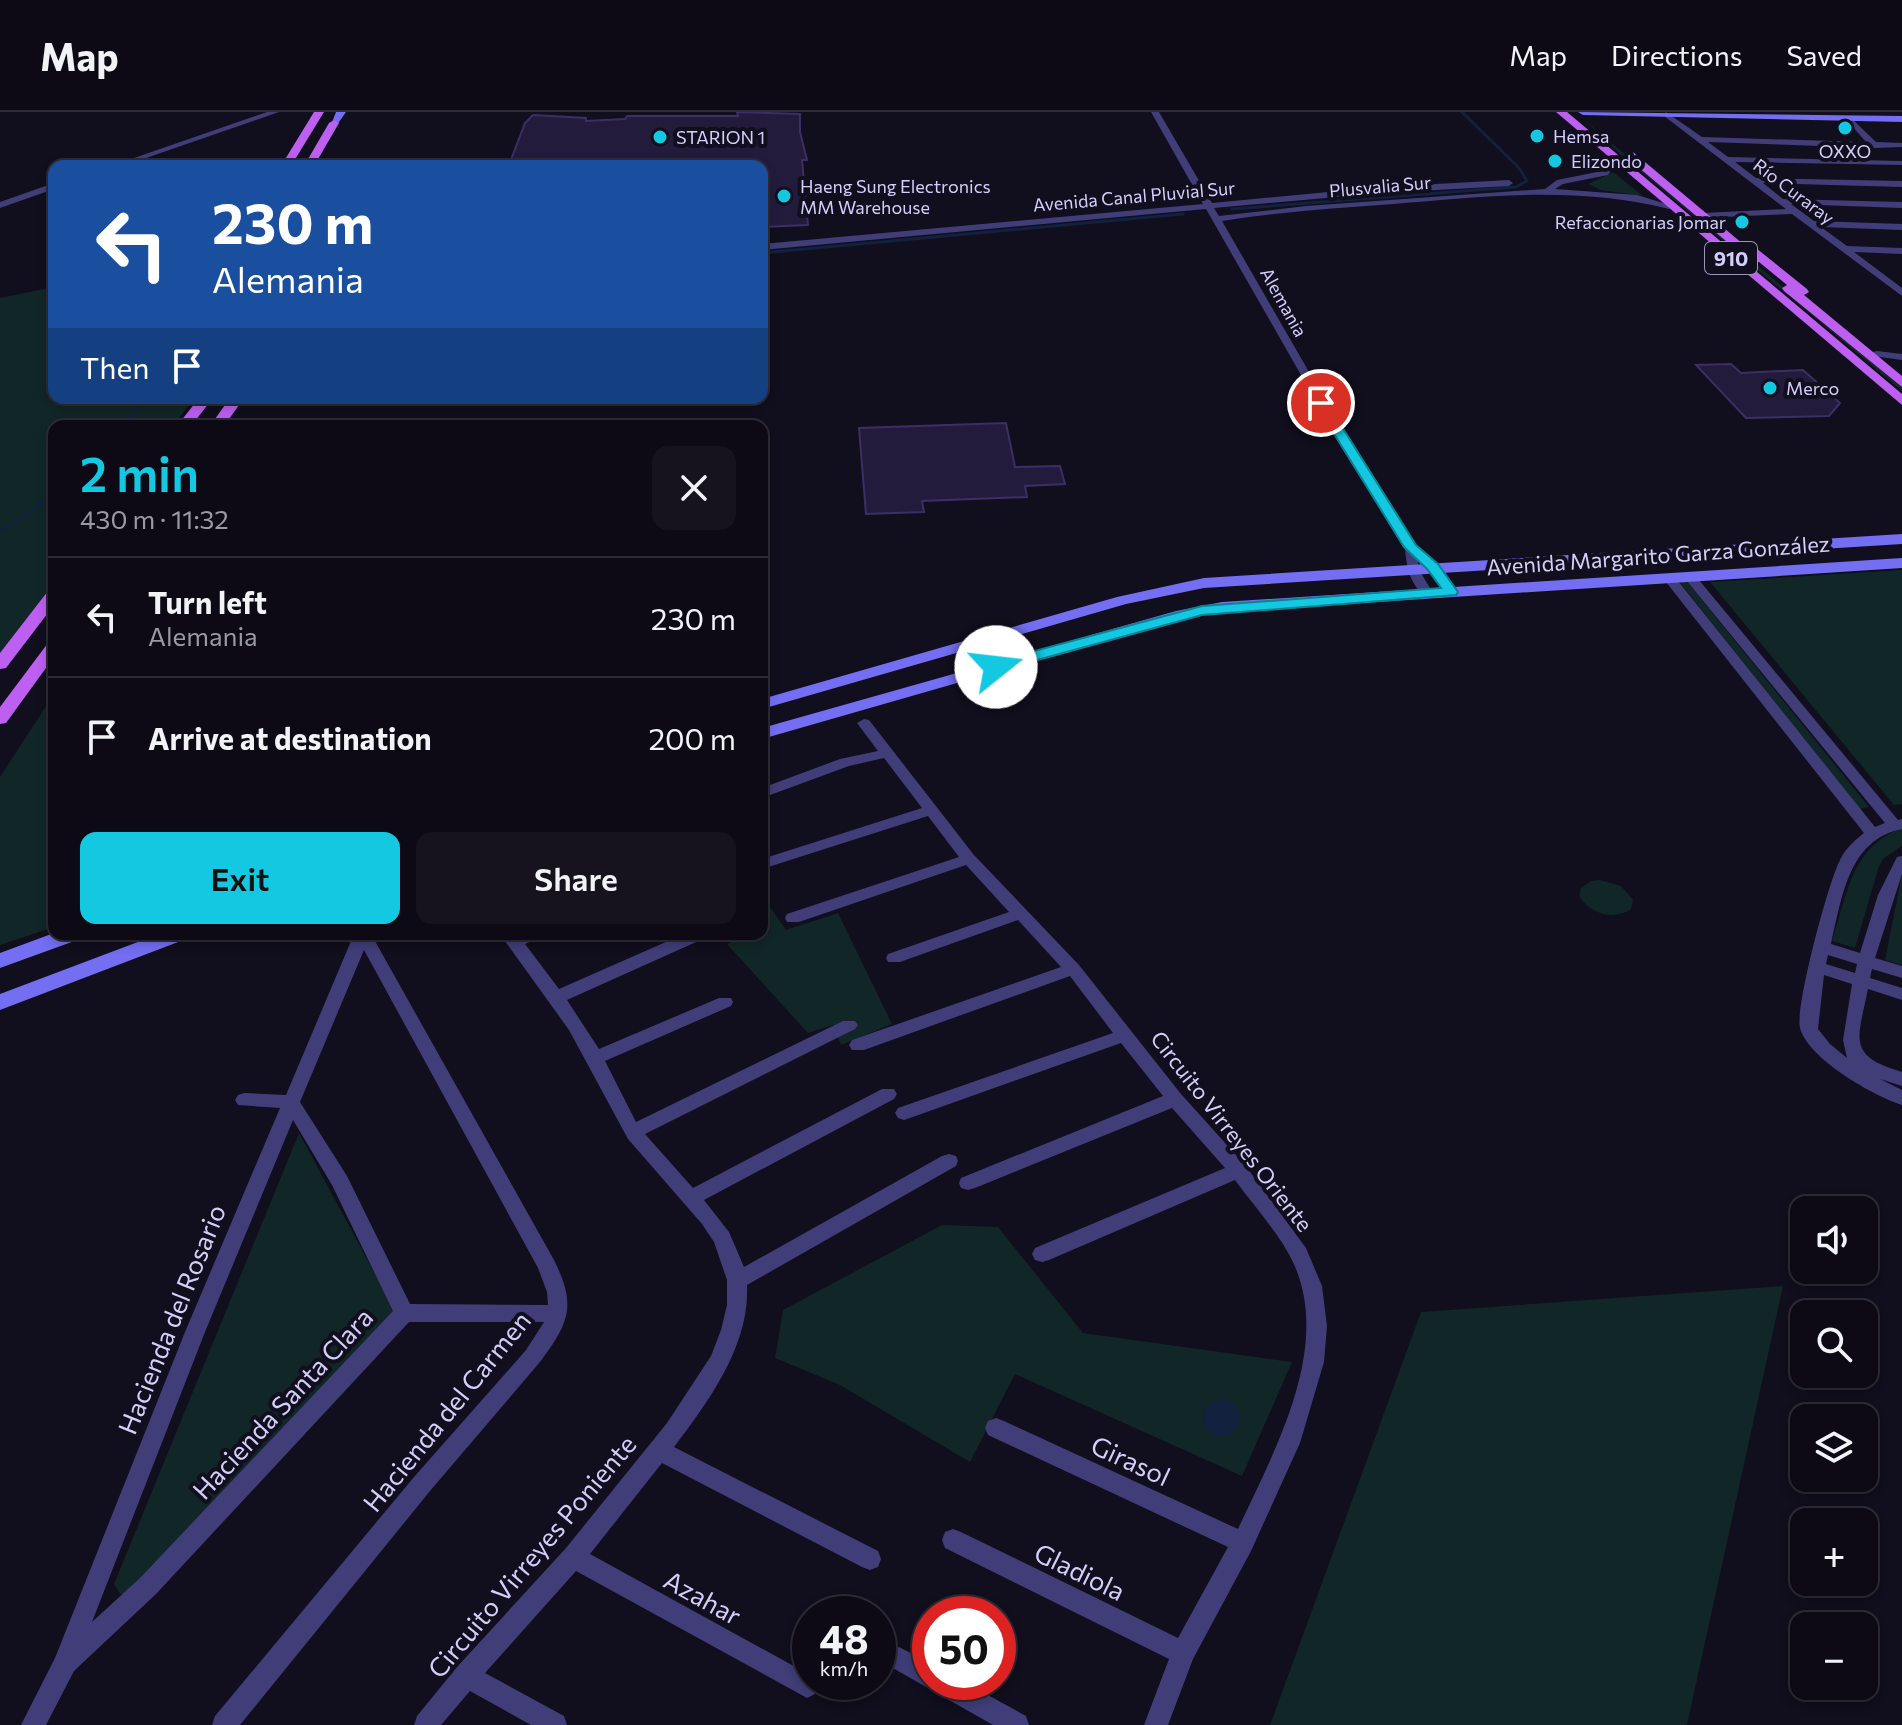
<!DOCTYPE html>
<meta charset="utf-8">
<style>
body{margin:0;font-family:Commissioner,sans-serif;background:#16131f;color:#f1f3f6;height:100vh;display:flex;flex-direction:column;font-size:30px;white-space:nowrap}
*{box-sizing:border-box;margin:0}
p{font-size:26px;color:#9a9aa1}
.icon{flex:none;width:44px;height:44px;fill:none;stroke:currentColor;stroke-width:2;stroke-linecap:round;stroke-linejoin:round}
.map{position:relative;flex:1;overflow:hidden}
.side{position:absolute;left:48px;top:308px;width:720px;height:520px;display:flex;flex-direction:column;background:#0d0a16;border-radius:16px;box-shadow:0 4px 12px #0003,0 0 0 2px #2d2b35}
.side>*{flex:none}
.banner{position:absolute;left:48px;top:48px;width:720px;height:244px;border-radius:16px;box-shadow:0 4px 12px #0003,0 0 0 2px #2d2b35;background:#1a4fa0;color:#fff;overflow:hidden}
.buttons{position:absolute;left:1790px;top:1084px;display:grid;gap:16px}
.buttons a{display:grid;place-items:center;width:88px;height:88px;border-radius:16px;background:#0d0a16;box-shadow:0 4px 12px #0003,0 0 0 2px #2d2b35;font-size:40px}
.speed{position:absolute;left:792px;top:1484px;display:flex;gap:16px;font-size:40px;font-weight:700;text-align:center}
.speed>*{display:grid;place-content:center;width:104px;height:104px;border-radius:50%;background:#0d0a16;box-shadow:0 4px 12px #0003,0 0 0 2px #2d2b35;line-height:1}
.speed small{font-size:20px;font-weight:400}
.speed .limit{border:12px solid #d22;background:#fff;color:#111}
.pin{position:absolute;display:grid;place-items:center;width:68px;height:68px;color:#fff;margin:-34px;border:4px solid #fff;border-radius:50%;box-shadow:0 2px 8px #0007}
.me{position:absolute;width:88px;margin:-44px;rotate:74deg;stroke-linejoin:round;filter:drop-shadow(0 0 6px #0008)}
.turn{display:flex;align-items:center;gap:28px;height:168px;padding:0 32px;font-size:36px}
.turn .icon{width:104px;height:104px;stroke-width:2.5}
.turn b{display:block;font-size:56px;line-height:68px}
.then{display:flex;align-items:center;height:76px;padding:0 32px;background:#0003;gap:16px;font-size:30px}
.round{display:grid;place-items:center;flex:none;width:84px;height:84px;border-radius:16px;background:#16131f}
.summary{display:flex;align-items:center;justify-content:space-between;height:136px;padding:0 32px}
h1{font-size:48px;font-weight:600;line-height:60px;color:#14c8e1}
.action{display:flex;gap:16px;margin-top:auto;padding:16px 32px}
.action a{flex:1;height:92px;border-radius:16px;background:#14c8e1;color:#111;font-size:32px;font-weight:600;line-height:92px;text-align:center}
.action a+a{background:#16131f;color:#f1f3f6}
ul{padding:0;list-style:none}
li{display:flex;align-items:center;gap:24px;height:120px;padding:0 32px;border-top:2px solid #2d2b35}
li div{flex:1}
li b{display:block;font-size:30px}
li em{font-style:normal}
header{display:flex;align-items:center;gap:48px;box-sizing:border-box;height:112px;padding:0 40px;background:#0d0a16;border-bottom:2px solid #2d2b35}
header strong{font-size:38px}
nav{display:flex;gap:44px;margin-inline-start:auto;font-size:28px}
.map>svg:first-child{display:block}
.green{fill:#112626}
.water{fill:#11213e}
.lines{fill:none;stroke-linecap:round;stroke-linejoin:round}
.stream{stroke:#11213e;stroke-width:3}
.building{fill:#231b3c;stroke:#3b2f66;stroke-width:2}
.minor{fill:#403d78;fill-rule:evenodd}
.secondary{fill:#736ef2;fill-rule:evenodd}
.primary{fill:#bd5ff1;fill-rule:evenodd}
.route{fill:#14c8e1;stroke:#0d8292;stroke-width:2}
.poi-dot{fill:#14c8e1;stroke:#110e1d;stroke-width:3}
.labels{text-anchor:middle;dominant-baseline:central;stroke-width:8;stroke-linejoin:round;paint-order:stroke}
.far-poi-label{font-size:18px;fill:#d4cefb;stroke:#110e1d;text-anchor:start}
.far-street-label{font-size:18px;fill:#d4cefb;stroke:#110e1d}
.shield{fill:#110e1d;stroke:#9a94b8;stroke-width:2}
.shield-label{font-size:20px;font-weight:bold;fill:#d4cefb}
.street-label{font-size:22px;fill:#d4cefb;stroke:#110e1d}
.near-street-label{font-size:26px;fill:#d4cefb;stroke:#110e1d}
</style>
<header>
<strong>Map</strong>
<nav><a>Map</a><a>Directions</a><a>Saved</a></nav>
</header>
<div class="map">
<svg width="1902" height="1613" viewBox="0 0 1902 1613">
<rect width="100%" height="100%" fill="#110e1d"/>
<g class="green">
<path d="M1582,6L1902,275V279L1621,43Z"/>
<path d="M1613,60L1643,84L1601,78L1588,72Z"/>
<path d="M54,175V286H194L173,314H54V473L0,542V186Z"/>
<path d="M1902,458V692L1894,693L1710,470Z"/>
<path d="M1685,467L1869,695L1860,697L1678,468Z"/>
<path d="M54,582V815L0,833V665Z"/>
<path d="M1902,716V734L1884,746L1879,754L1855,836L1832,829C1848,781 1850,736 1902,716Z"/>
<path d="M1902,762V853L1885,848Z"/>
<path d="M1600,768L1621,774L1633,788L1631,797C1614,809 1590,802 1579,784L1581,776L1591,769Z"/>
<path d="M762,783L786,818L838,801L892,912L841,933L833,913L808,921L727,832L751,822H762Z"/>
<path d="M299,1021L395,1199L128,1482H120L114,1472Z"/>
<path d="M942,1113L998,1115L1083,1221L1292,1250L1242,1364L1015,1262L970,1350L840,1273L775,1246L783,1198Z"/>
<path d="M1783,1174L1687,1613H1270L1421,1200Z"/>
</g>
<circle class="water" cx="1221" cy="1306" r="18"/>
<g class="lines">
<g class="stream">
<path d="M1232,97L1516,75L1527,69L1519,56L1462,0"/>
<path d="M762,141L1183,102"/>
<path d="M122,314L147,286"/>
<path d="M0,420L54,384"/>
</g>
</g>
<g class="building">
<path d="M737,0L800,2V20L807,48H802L808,113L762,115V53H509L525,11L533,3L586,6V9L625,7L627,4H738Z"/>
<path d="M1731,252L1741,261L1803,258L1840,291L1829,304L1746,306L1696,253Z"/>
<path d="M1006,311L1015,355L1060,354L1065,372L1025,374L1027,385L922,389L924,400L866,402L859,316Z"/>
</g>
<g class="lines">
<g class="minor">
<path d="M267,0H279L123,54H111Z"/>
<path d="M1151,0H1159L1212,91L1381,75L1509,68L1513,71L1509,74L1381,81L1214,96L1219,104L1306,94L1545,77L1557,68L1602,59L1615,45L1619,47L1608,63L1563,72L1555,77L1637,83L1673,94L1669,97C1577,74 1486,84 1394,92C1336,96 1279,100 1222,109L1339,312L1416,433L1437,452L1457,480L1455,483H1447L1429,458L1418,448V456L1433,481L1427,485C1410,475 1406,453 1405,435L1329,312L1206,97L762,138V132L1203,92Z"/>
<path d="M1666,0L1702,25L1866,30L1845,6L1849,4L1876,30L1902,31V35L1875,36L1708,30L1728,45L1902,49V53L1735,50L1756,66L1902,69V75L1763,71L1783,87L1902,90V96L1791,92L1814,109L1902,112V118L1821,115L1847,134L1902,136V142L1854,140L1902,176V184L1792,102L1700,106L1699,104L1703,101L1786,97L1664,4Z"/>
<path d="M54,71V77L0,96V90Z"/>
<path d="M1877,239L1902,242V248L1873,244V240Z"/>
<path d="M1690,461L1694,462L1898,708L1902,707V717C1848,728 1842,786 1831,832L1860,841L1878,783L1897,745L1902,744V762L1875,846L1902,854V866L1872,857L1870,866L1902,876V888L1868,877C1858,927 1846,944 1902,960V974L1880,967L1902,978V993C1874,984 1808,947 1800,916C1795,895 1828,771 1840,748C1845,737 1854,729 1864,721L1666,470V464H1674L1875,715L1885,711L1686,468V462ZM1828,843L1857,852L1855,861L1826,852ZM1824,863L1852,872L1843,928L1847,946L1830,932L1818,917Z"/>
<path d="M864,607L869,608L974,743L1079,853L1181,982L1245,1053L1306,1136L1322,1174L1327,1214L1324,1250L1300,1331L1251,1439L1193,1547L1168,1613H1144L1169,1547L945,1436L942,1428L945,1420L953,1417L961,1420L1178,1526L1228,1435L988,1323L985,1316L988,1309L996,1306L1004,1309L1238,1417C1274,1339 1334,1234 1292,1148C1278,1120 1253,1093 1235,1068L1049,1148L1042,1150L1035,1148L1032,1142L1035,1136L1225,1056L1172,996L975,1076L968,1078L961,1076L959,1071L961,1066L1163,984L1121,931L910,1006L904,1008L898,1006L895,1001L898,996L1113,921L1070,864L864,938H852L849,933L852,928L1061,855L1018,808L900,850H888L886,846L888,842L1009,800L966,753L799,810H787L785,806L787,802L959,745L928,704L762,757V747L922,696L884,646L849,654L762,686V676L840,647L878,639L857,611Z"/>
<path d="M354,822H371L554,1148C577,1194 569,1211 540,1250L430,1379L240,1613H212L215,1604L414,1365L526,1238L544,1210H409L156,1482L74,1559L46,1613H21L55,1546L185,1220L280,996L238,993L235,988L238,983L244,981L286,983ZM364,838L538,1156L547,1180L548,1193L410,1192L347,1064L300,990ZM293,1008L332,1073L393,1199L140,1466L92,1510L205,1220Z"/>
<path d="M500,822H540L538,826L525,832L559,877L684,822H707L705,826L567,888L599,937L719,886H731L733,890L731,894L605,949L636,1010L843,909H855L858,913L855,917L645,1022L693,1076L882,977H894L897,982L894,987L704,1088L729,1120L744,1155L942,1044L949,1042L956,1044L958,1049L956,1054L747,1173C750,1233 709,1289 674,1335L878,1439L881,1447L878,1455L870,1458L862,1455L662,1351L590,1442L810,1563V1570H817L819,1574L815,1582L807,1586L576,1459L485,1561L564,1604L567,1613H531L470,1579L441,1613H414L417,1604L457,1555L566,1436L667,1311L711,1244L721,1218L727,1193V1168L714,1130L702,1112L628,1027L569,918Z"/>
<path d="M899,1535L930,1551V1570H964L1026,1604L1029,1613H993L891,1555L887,1547L891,1539Z"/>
</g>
<g class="secondary">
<path d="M336,0H346L337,13H331Z"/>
<path d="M1578,0L1902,4V10L1583,3Z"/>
<path d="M1902,422V432L1204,476L1126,492L762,597V587L1117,485L1204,466Z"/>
<path d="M1902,446V456L1222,500L1184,506L762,627V616L1176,499L1222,490Z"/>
<path d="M54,821L83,822L80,827L0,856V841Z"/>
<path d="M159,822H189L186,827L0,898V882Z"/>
</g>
<g class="primary">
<path d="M314,0H324L291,54H281Z"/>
<path d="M1556,0H1567L1902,282V293Z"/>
<path d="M334,8L339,11L314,54H304L329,11Z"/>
<path d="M1625,40H1633L1743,132H1751L1807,177L1809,180L1804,183L1902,264V275L1784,179L1782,176L1787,173L1759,150H1751L1625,44Z"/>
<path d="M199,286H213L191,314H177Z"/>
<path d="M230,286H244L224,314H210Z"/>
<path d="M54,477V493L6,556L0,557V541L48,479Z"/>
<path d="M54,529V545L6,611L0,612V595L48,531Z"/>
</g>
</g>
<path class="route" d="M1321,287L1327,291L1416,433L1438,452L1458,480L1456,483L1202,503L1001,558H990V551L1202,494L1441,476L1428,458L1404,435L1315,291Z"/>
<g class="poi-dot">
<circle cx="1845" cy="16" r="8"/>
<circle cx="1537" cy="24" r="8"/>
<circle cx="660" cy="25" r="8"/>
<circle cx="1555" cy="49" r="8"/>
<circle cx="784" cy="84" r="8"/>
<circle cx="1742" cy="110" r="8"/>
<circle cx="1770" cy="276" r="8"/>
</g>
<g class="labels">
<g class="far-poi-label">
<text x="1553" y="24">Hemsa</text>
<text x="676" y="25">STARION 1</text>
<text x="1845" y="39" text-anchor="middle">OXXO</text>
<text x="1571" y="49">Elizondo</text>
<text x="800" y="74">Haeng Sung Electronics<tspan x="800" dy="21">MM Warehouse</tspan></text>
<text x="1726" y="110" text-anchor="end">Refaccionarias Jomar</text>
<text x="1786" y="276">Merco</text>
</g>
<g class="far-street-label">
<text transform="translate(1380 74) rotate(-5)">Plusvalia Sur</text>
<text transform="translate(1794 79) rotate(37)">Río Curaray</text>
<text transform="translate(1134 84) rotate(-5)">Avenida Canal Pluvial Sur</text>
<text transform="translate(1284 190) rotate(61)">Alemania</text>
</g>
<rect class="shield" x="1705" y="130" width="52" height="32" rx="6"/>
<g class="shield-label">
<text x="1731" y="146">910</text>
</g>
<g class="street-label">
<text transform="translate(1658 443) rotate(-4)">Avenida Margarito Garza González</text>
<text transform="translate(1232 1019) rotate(52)">Circuito Virreyes Oriente</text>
</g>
<g class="near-street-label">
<text transform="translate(171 1207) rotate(-68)">Hacienda del Rosario</text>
<text transform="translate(282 1291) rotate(-47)">Hacienda Santa Clara</text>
<text transform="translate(446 1299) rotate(-51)">Hacienda del Carmen</text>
<text transform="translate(1131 1348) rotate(25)">Girasol</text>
<text transform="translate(531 1444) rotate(-50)">Circuito Virreyes Poniente</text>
<text transform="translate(1080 1459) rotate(26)">Gladiola</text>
<text transform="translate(703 1485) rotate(29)">Azahar</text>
</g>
</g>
</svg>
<div class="buttons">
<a><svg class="icon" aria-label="sound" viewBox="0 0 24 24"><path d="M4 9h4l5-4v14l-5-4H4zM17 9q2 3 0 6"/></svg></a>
<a><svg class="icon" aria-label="search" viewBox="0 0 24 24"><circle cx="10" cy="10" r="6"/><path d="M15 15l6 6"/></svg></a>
<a><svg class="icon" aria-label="layers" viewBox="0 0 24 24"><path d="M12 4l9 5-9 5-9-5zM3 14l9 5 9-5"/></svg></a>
<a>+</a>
<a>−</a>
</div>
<div class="speed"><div>48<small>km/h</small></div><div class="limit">50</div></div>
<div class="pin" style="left:1321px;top:291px;background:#d93025"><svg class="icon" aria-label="arrive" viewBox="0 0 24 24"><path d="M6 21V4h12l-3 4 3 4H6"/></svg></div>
<svg class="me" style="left:996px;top:555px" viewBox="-20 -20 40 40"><circle r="19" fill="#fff"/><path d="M0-13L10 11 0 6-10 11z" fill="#14c8e1"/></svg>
<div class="banner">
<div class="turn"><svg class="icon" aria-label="left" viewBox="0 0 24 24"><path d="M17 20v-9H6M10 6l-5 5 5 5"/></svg><div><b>230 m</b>Alemania</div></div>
<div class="then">Then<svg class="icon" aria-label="arrive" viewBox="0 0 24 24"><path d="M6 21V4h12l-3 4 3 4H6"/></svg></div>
</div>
<section class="side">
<div class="summary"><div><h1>2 min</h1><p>430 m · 11:32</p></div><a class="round"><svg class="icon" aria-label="close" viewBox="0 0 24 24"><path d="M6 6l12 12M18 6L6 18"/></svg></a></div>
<ul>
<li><svg class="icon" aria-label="left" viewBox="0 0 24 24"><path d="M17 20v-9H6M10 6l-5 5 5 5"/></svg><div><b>Turn left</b><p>Alemania</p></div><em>230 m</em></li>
<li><svg class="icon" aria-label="arrive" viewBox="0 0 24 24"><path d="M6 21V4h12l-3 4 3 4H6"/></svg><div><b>Arrive at destination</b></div><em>200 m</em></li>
</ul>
<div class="action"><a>Exit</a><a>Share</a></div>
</section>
</div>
